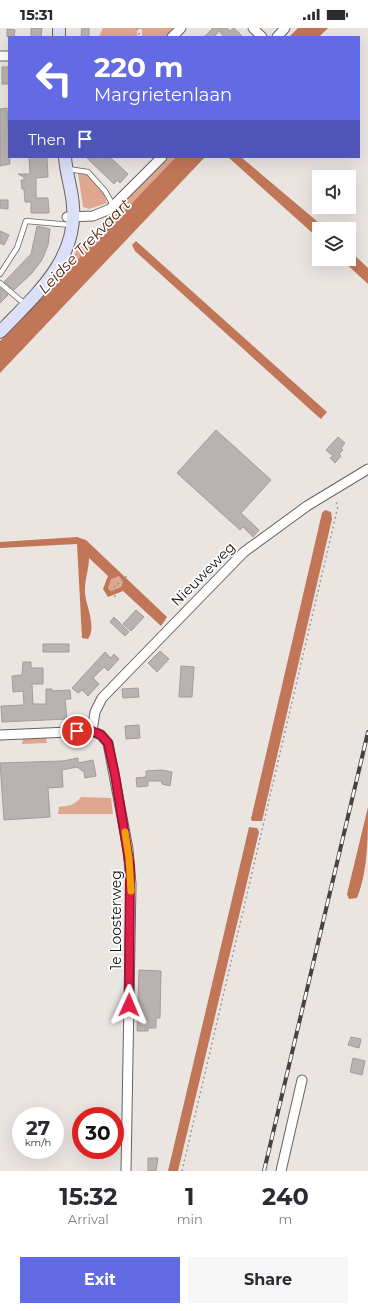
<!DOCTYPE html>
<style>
body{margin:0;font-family:Montserrat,sans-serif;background:#f7f7f7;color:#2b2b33;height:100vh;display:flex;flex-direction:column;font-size:15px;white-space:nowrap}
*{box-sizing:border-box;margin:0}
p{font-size:13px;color:#7c7c81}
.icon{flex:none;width:22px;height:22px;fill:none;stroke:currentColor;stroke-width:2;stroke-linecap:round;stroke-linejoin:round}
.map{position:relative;height:1143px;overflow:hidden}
.side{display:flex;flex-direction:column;background:#fff;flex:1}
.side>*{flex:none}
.banner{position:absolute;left:8px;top:8px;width:352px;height:122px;border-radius:0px;box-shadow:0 4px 16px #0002;background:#626be4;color:#fff;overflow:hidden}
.tools{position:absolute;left:312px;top:142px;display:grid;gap:8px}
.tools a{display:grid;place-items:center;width:44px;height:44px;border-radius:0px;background:#fff;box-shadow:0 4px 16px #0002;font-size:20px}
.speed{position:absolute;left:12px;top:1079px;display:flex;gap:8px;font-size:20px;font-weight:700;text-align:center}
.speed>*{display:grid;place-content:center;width:52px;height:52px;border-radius:50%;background:#fff;box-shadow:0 4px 16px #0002;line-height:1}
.speed small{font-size:10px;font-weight:400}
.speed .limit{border:6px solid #d22;background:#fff;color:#111}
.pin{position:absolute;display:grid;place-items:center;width:34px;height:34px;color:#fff;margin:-17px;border:2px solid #fff;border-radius:50%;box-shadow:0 1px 4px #0007}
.me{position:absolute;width:44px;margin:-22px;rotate:1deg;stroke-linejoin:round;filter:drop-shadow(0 0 3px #0008)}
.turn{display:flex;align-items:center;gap:14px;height:84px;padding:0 20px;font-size:18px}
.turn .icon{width:52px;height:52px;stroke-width:2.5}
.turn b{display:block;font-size:28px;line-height:34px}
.then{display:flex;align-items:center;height:38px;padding:0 20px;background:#0003;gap:8px;font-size:15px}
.eta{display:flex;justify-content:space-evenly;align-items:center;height:68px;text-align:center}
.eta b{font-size:24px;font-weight:700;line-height:28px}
.primary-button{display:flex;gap:8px;margin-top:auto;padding:8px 20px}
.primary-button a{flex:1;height:46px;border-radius:0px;background:#626be4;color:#fff;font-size:16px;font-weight:700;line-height:46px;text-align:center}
.primary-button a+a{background:#f7f7f7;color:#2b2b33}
.status{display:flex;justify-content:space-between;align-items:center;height:28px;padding:0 20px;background:#fff;direction:ltr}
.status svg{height:11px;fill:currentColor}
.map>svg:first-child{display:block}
.green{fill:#dfa790}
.water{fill:#c17657;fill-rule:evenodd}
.building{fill:#b9b2b0;stroke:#a29c9a}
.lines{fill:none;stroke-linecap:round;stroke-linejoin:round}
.service-casing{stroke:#686361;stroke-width:6}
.minor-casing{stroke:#686361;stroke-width:11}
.secondary-casing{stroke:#686361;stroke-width:14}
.path{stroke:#9c9896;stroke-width:1.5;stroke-dasharray:2 3;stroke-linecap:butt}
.service{stroke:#fff;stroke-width:4.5}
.minor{stroke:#fff;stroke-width:9}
.secondary{stroke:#dbdff8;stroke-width:12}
.rail-casing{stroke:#464342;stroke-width:4}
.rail{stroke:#fff;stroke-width:2.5;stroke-dasharray:8;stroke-linecap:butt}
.route-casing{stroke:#92132f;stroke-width:10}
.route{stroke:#e11d48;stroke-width:7}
.slow{stroke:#f59e0b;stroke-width:7}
.labels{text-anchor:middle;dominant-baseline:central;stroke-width:3.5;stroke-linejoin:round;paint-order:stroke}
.street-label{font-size:14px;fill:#151312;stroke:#fff}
.water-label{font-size:15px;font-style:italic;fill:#53220c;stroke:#fff}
</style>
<div class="status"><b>15:31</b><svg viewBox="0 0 49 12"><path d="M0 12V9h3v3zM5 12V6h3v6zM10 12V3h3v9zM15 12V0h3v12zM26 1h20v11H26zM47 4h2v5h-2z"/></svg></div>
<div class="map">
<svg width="368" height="1143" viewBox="0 0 368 1143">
<rect width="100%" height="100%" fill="#ebe5e2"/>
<g class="green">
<path d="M103,0H174L166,9H142V1H137V9H99Z"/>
<path d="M167,129H176L75,235L73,232L78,214L80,213L85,218L111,192L109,188Z"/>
<path d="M78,145L88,147L103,164L107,175L89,181L83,179Z"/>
<path d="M119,548L123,554L121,559L111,563L108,560L111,550Z"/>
<path d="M46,710L47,715L22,716L23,711Z"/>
<path d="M81,769L111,770L113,786H58L59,779C69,778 75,777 81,769Z"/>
</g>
<g class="water">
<path d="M298,0H328L319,9H289Z"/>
<path d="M176,129H205L0,345V313Z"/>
<path d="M228,129H241L325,200L326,201H319V211Z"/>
<path d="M136,213L327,384L321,391L314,385L135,223L132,217Z"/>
<path d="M349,222L368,240V256L341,231H349Z"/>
<path d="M325,482L331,484L332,491L262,793H252L251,791L322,485Z"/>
<path d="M77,509L86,512L167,589L161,598L123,563L108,569L103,561L108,548L89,530C89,541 84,554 85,565C86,578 97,599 88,611L82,610L77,516L0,520V514ZM119,548L123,554L121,559L111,563L108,560L111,551Z"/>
<path d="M368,779C368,809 368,842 357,870L349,871L347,866Z"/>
<path d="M249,799L257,800L259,804L178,1143H168Z"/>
</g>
<g class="building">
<path d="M31,0H42L41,9H31Z"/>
<path d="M82,0H89V9H81Z"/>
<path d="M213,0H227L230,3L234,0L243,9H224L219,3L214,9H204Z"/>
<path d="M7,1L15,2L14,9H7Z"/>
<rect x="2" y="39" width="7" height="17"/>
<path d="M7,80L10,136L0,138V81Z"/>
<path d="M29,129H47L48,149L36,150V170H48L49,185H31V174H25L24,161H22L21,152H24V149L18,146H30Z"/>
<path d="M86,129H110L128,146L120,155L117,152L114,156Z"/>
<path d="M0,172H8V181L0,180Z"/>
<path d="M37,198L50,201L48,217L42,232L32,245L14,262L4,254L31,226Z"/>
<path d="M0,203L9,207L4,217L0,215Z"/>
<path d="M0,260L8,267L0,275Z"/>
<path d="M216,402L271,452L241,485L259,502L253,509L243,499L240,502L177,445Z"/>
<path d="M338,409L345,415L341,420L343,422L339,426L341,428L335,435L330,430L333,428L326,422Z"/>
<path d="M136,582L144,589L131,603L123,596Z"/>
<path d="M114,589L129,604L125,608L110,594Z"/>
<rect x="43" y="616" width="26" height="8"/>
<path d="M160,623L169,631L157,644L148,635Z"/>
<path d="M105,624L111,630L114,626L119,631L108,643L104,639L93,650L99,656L88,668L82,662L78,665L72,660Z"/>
<path d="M23,634H31V640H43V656H32L33,676H46V661H52V663L70,662L71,671H65L67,691L2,694L1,678L24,677L23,663L13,664L12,648L22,647Z"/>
<path d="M181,638L194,639L192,669H179Z"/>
<path d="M138,660L139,669L123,670L122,661Z"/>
<path d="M139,697L140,710L126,711L125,698Z"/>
<path d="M78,730V735L93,732L96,748L85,750L84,744L77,739L62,742L63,759L48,760L50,789L4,792L0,735L63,733Z"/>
<path d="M162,742L172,744L170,758L162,756V753H148V758L137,759L136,750L146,749V743Z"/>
<path d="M139,942L161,943L160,990H156V1000H148V1003H137Z"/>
<path d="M351,1009L361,1011L359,1020L348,1017Z"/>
<path d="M353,1030L365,1033L362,1047L350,1044Z"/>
<path d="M148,1130H158L156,1143H148Z"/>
</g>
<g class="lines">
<g class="service-casing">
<g id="service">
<path d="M68,141L88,144L105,163L113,177"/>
<path d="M0,246L17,220L26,193L71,197"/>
<path d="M0,255L26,277"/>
</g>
</g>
<g class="minor-casing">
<g id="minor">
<path d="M253,0L262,9"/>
<path d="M172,9L181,0"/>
<path d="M277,9L285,0"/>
<path d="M0,28H9"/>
<path d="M67,189L93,188L110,181L162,129"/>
<path d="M92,703L95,684L102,670L244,524L307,478L368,441"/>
<path d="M0,707L92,703L101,707L108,715L128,821L131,856L126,1143"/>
<path d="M281,1143L302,1052"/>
</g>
</g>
<g class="secondary-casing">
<g id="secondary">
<path d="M59,9V0"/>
<path d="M0,304C35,267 77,233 73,178C72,161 66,146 65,129"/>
</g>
</g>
<g class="path">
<path d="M137,0L140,9"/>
<path d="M71,240L74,236L71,232"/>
<path d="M115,569L113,560L127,548"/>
<path d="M182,1143L338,478L335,472"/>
</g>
<use href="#service" class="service"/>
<use href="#minor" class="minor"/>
<use href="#secondary" class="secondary"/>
<g class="rail-casing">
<path id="rail" d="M264,1143L368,704"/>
</g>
<use href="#rail" class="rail"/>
</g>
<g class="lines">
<g class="route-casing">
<path id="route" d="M77,703H92L101,707L108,715L115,747L130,839L129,977"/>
</g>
<use href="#route" class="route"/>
<path class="slow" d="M125,804L129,830L131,863"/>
</g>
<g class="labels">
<g class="street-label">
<text transform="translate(203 546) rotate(-45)">Nieuweweg</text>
<text transform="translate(116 892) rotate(-90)">1e Loosterweg</text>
</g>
<g class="water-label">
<text transform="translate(84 218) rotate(-46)">Leidse Trekvaart</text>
</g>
</g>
</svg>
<div class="tools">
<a><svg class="icon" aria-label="sound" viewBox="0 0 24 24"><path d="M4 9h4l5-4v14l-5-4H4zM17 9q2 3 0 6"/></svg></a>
<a><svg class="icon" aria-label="layers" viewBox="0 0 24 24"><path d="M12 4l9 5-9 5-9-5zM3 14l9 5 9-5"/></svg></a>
</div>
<div class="speed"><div>27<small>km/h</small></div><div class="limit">30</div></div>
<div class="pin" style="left:77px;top:703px;background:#d93025"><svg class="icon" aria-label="arrive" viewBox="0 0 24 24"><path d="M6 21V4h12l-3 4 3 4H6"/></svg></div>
<svg class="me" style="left:129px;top:977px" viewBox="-20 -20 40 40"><path d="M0-17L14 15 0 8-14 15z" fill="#e11d48" stroke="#fff" stroke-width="4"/></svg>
<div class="banner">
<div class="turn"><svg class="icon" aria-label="left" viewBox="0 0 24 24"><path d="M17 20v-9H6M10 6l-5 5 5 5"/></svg><div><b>220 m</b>Margrietenlaan</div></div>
<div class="then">Then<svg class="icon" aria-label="arrive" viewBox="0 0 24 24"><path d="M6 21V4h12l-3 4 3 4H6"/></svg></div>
</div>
</div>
<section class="side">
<div class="eta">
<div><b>15:32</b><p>Arrival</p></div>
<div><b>1</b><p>min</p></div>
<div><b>240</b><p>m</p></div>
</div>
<div class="primary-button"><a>Exit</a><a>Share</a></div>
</section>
